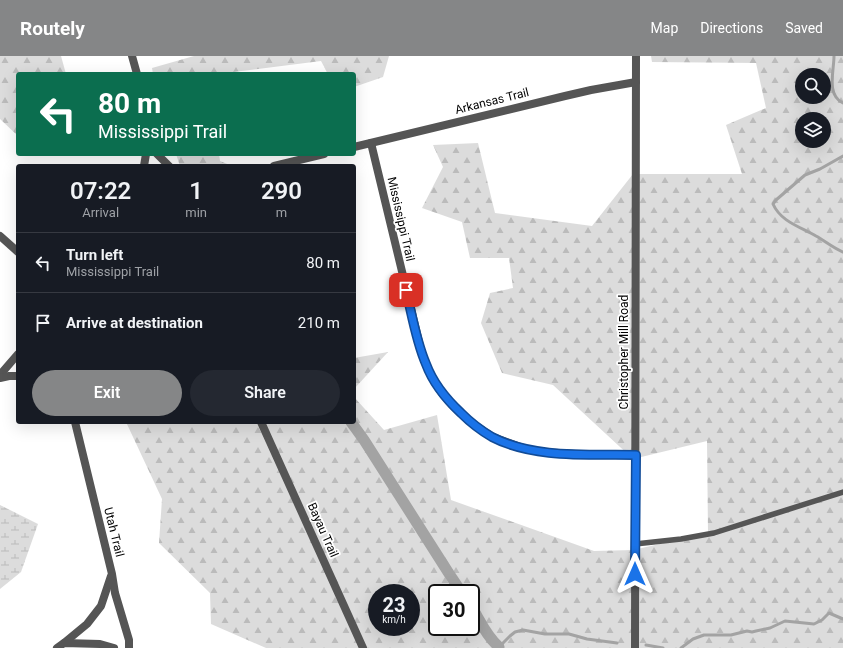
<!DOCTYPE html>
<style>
body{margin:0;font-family:Roboto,sans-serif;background:#242831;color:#f1f3f6;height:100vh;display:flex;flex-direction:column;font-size:15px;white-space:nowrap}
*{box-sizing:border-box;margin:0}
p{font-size:13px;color:#9ea1a6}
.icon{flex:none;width:22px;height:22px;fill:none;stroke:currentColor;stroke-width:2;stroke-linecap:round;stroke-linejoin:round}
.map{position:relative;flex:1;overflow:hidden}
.drawer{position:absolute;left:16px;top:108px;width:340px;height:260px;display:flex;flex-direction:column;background:#171b24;border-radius:4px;box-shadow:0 4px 16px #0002}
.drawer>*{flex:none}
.top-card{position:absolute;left:16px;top:16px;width:340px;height:84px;border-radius:4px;box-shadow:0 4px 16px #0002;background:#0b6e4f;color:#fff;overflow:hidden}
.fabs{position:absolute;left:795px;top:12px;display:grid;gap:8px}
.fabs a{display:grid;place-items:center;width:36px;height:36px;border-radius:50%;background:#171b24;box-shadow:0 4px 16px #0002;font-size:20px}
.speed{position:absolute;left:368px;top:528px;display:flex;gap:8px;font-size:20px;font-weight:700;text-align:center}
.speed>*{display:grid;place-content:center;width:52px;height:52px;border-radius:50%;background:#171b24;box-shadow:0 4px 16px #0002;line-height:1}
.speed small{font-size:10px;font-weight:400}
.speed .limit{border:2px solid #111;border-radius:6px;background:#fff;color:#111}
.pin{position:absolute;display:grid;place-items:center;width:34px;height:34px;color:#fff;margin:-17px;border-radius:8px;box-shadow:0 2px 6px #0006}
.me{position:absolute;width:44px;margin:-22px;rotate:0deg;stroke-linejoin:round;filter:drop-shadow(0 0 3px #0008)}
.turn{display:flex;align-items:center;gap:14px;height:84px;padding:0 16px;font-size:18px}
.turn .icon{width:52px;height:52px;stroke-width:2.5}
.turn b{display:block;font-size:28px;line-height:34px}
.eta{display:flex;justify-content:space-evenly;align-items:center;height:68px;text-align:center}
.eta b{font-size:24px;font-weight:600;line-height:28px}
.cta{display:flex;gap:8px;margin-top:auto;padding:8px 16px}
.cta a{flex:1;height:46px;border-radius:24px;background:#858687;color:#fff;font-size:16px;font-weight:600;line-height:46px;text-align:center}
.cta a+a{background:#242831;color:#f1f3f6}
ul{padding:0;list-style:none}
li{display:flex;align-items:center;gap:12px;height:60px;padding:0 16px;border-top:1px solid #363941}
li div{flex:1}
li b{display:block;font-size:15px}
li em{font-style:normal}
header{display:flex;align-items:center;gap:24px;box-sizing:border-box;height:56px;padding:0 20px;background:#858687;color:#fff}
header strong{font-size:19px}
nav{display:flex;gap:22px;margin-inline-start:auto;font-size:14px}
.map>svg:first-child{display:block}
.forest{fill:url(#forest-firs);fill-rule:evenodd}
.wetland{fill:url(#wetland-marsh)}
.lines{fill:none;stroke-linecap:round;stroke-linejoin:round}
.stream{stroke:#a3a3a3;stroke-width:3}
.canal{stroke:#a3a3a3;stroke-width:11}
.lane{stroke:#555;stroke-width:5.5}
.street{stroke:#555;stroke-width:8}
.route-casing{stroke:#114b97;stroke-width:10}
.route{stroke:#1a73e8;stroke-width:7}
.labels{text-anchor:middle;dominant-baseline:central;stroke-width:3.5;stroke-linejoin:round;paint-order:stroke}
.street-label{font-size:12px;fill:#000;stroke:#fff}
</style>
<header>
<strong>Routely</strong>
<nav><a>Map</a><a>Directions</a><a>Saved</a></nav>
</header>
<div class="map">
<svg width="843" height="592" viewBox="0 0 843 592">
<defs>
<pattern id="forest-firs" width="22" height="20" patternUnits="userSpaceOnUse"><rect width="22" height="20" fill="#dcdcdc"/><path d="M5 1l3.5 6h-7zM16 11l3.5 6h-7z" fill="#bbb"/></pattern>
<pattern id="wetland-marsh" width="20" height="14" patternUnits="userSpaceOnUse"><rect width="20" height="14" fill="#dcdcdc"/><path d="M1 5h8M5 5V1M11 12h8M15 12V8" fill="none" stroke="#bbb"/></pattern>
</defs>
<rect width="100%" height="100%" fill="#fff"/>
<g class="forest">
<path d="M0,0H61L66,18H18V80L0,63Z"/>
<path d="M194,0H389L383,21L354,31V18H328L321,5L217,18H153L152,12Z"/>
<path d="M651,0H843V592H266L211,568L210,537L159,487L162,443L126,366H354V341L384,374L437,359L451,444L594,495L633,494L708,477L707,385L633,403L553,329L502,317L481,267L490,237L513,232L509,202H470L462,166L422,152L443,111L433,89L478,87L495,157L592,170L633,118H742L726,69L766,52L756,7L652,6ZM802,19H824V41H802ZM802,63H824V85H802ZM377,537H411V571H377ZM437,537H471V571H437Z"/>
<path d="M176,98H219L220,105L232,110H180Z"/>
<path d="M388,296L354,333V302Z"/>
</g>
<path class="wetland" d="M0,449L38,468L21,516L0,533Z"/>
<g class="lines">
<g class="stream">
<path d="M834,0C834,15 826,39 843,47"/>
<path d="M843,100L820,113L805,119L776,144L773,148C781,166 801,171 816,180C825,185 833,192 843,196"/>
<path d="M646,589L663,592"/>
<path d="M499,591L510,580L515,576L523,574L545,578H569L587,583L617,587"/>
<path d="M681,592L693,583L704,579H731L747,575L752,576L756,575L770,572L785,565L814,568L822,564L829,557L843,563"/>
</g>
<g class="canal">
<path d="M351,366L364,384L448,516L462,537"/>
<path d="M471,550C480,564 486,580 499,591L498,592"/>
</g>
<path class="lane" d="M635,488L681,483L714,477L843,436"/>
<g class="street">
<path d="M132,0L137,18"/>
<path d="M371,87L420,290L426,309L433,323L441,336L451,348L469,365L493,381L526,393L542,396L575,398L636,399"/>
<path d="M354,91L565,40L591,34L636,26"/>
<path d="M157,98L169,110"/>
<path d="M144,110L146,98"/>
<path d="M274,110L324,98"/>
<path d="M0,180L18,196"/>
<path d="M0,319L18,298"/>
<path d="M0,322L9,320H18"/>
<path d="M75,366L112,518L115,537L129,584V592"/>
<path d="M261,366L363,592"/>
<path d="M64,587L87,568L101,550L111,520"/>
<path d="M57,592L64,587L100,588L114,592"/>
<path d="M635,592L636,0"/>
</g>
</g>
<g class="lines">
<g class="route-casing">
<path id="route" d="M406,234C412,259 416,285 426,308C433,327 446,343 461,357C470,366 480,374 492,381C534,403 590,398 636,399L635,518"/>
</g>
<use href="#route" class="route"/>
</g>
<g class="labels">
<g class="street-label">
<text transform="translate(492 45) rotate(-14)">Arkansas Trail</text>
<text transform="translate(401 163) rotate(77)">Mississippi Trail</text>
<text transform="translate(624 296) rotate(-90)">Christopher Mill Road</text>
<text transform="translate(323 474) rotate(66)">Bayau Trail</text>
<text transform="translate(114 476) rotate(76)">Utah Trail</text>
</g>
</g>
</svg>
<div class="fabs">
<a><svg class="icon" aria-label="search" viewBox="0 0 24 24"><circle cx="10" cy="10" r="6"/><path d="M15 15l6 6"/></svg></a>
<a><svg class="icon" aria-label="layers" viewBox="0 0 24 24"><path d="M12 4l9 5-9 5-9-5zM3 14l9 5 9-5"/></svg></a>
</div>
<div class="speed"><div>23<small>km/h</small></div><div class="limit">30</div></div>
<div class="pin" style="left:406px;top:234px;background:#d93025"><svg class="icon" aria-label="arrive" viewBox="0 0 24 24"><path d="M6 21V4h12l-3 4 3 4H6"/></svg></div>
<svg class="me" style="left:635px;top:518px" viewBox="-20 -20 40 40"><path d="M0-17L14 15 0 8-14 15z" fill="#1a73e8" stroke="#fff" stroke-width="4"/></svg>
<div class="top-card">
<div class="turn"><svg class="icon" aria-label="left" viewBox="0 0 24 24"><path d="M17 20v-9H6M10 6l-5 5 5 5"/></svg><div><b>80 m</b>Mississippi Trail</div></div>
</div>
<section class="drawer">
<div class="eta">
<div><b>07:22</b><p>Arrival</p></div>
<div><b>1</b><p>min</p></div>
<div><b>290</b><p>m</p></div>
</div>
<ul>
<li><svg class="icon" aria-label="left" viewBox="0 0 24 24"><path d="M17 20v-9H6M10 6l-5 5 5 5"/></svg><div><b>Turn left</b><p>Mississippi Trail</p></div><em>80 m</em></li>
<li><svg class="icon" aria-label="arrive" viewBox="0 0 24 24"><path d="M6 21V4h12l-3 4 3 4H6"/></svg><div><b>Arrive at destination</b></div><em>210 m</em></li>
</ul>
<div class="cta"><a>Exit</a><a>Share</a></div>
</section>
</div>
